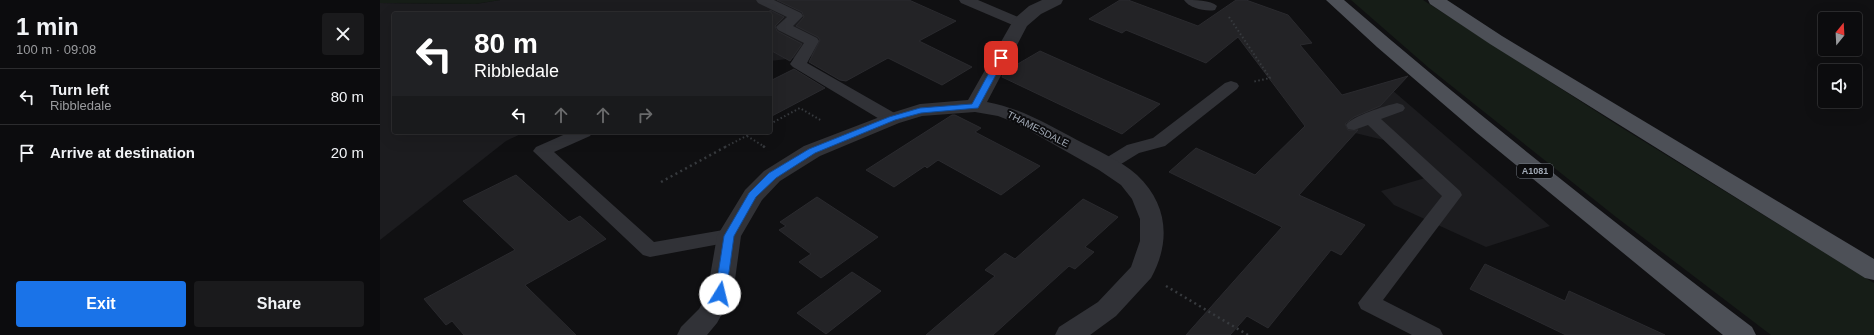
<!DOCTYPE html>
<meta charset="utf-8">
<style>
body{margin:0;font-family:Arial,sans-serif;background:#1a1a1c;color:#f1f3f6;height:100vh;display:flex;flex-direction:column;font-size:15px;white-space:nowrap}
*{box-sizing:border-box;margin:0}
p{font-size:13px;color:#9a9b9e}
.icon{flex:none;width:22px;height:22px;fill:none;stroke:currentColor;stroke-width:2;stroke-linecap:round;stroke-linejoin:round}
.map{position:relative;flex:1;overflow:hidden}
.panel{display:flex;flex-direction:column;background:#0c0c0e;width:380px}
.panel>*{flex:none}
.guide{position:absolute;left:12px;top:12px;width:380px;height:122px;border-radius:4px;box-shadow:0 4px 16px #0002,0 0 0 1px #2c2c2e;background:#202124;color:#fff;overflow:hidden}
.needle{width:26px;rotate:18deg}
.fabs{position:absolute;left:1438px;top:12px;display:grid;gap:8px}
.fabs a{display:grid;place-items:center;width:44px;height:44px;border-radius:4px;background:#0c0c0e;box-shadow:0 4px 16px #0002,0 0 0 1px #2c2c2e;font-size:20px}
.pin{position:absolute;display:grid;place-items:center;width:34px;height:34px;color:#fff;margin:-17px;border-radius:8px;box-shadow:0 2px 6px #0006}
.me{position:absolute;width:44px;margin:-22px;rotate:9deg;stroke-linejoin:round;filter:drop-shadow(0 0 3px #0008)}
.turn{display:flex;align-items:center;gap:14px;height:84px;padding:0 16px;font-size:18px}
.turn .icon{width:52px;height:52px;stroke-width:2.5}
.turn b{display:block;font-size:28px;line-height:34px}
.lanes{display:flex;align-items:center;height:38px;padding:0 16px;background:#0003;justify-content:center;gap:20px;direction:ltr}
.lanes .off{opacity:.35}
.round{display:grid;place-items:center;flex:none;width:42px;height:42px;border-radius:4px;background:#1a1a1c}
.summary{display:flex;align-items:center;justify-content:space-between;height:68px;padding:0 16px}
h1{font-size:24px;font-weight:700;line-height:30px}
.button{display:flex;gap:8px;margin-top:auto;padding:8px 16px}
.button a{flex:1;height:46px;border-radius:4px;background:#1a73e8;color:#fff;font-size:16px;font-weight:700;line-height:46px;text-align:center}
.button a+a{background:#1a1a1c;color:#f1f3f6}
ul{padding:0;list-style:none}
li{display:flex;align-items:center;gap:12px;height:56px;padding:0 16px;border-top:1px solid #2c2c2e}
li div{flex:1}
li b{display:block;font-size:15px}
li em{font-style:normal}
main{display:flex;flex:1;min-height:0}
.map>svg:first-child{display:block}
.built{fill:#1c1c1f}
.green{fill:#161d17}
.building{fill:#232326;stroke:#2a2a2e}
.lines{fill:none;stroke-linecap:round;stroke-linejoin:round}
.path-far1{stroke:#373a3e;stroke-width:2;stroke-dasharray:1.5 2.5;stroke-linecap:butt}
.path{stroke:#373a3e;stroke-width:2.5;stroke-dasharray:2 3.5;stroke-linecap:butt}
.service{fill:#313237;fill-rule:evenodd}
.minor{fill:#313237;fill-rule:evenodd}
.primary{fill:#4d5057;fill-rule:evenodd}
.route{fill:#1a73e8;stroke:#114b97}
.labels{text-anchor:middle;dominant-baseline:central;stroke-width:4;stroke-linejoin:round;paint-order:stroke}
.shield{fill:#0b0b0d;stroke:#737982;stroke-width:1}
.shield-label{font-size:9px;font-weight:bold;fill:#a0a8b4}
.street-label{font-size:10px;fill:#a0a8b4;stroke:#0b0b0d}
</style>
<main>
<section class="panel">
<div class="summary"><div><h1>1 min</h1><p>100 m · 09:08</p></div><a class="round"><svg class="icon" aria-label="close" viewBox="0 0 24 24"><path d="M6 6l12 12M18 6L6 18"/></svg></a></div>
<ul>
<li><svg class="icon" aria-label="left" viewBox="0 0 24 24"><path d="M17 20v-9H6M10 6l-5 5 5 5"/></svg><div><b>Turn left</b><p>Ribbledale</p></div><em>80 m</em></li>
<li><svg class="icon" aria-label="arrive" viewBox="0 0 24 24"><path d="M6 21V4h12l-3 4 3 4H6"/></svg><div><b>Arrive at destination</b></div><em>20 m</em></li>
</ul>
<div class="button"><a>Exit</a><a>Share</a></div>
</section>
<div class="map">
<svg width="1494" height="335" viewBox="0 0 1494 335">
<rect width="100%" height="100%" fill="#101012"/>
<g class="built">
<path d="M120,0H437L470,33L434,56L390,61V14H14V132H145L126,141L0,240V3L95,4Z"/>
<path d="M1004,83L1170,226L1106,247L1014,205L1001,191L1045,178L1004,140L975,133L945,121Z"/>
</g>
<g class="green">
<path d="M0,0H120L95,4L0,3Z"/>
<path d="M971,0H1043L1239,126L1494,283V335H1391L1236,217L1049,68Z"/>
</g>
<g class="building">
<path d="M397,0H529L576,21L539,41L592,67L562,85L508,58L466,81L460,80L429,62L440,40L438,37L416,26L424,17L422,12Z"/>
<path d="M740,0H748L818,26L856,0H866L908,15L932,43L920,45L962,95L1028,76L1000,106L974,117L965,124L968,130H978L919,195L985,225L961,255L951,250L888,328L867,316L850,335H806L902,227L789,172L816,148L875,175L925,126L858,37L826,63L746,30L742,33L709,19Z"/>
<path d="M390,10L404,17L395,26L397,31L422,44L410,61L390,50Z"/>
<path d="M660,51L727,81L780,104L742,134L622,77L624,72Z"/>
<path d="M414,69L445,88L390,117V81Z"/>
<path d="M572,115H575L601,128L595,132L660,166L621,195L558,160L547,168L545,166L514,187L486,170Z"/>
<path d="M136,175L189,222L200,216L226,239L145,285L196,335H84L72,321L66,325L44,299L135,250L83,201Z"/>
<path d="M437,197L498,237L441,278L419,262L431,254L399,230L406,226L400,222Z"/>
<path d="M703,199L738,217L705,247L714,252L695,269L689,266L613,335H546L615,276L605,270L625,253L635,259Z"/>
<path d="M1105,264L1185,301L1189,291L1285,335H1186L1090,289Z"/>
<path d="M472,272L501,291L446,334L417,313Z"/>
</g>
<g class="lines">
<g class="path-far1">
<path d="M849,17L890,78L872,82"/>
<path d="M390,124L420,108L442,121"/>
<path d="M367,136L385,147"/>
<path d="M345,147L374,132"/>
</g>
<g class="path">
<path d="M383,146L387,149"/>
<path d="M281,182L347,146"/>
<path d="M786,286L868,335"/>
</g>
<g class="service">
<path d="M376,0H394L421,13L423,16L413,26L437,38L439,41L427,63L518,115L520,119L518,123L512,124L506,123L413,67L410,64L424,43L398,30L396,27L407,17L378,3Z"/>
<path d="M579,0H598L645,20L647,23L645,26H635L581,3Z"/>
<path d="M851,81L857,83L859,86L857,89L785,146L759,153L733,169L727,171L721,169L718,165L721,161L747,145L773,138L845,83Z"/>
<path d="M1017,103L1023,105L1025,108L1023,111L1001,119L1080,191L1082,195L1003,300L1060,329L1063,335H1032L981,309L978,303L1062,196L988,125L974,130L968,129L966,125C972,116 1005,106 1017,103Z"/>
<path d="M190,132H213L210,136L174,152L274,242L349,229L356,231L359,236L356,241L270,257L263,255L153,151L156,147Z"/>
</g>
<g class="minor">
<path d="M662,0H683L681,4L661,14L647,26L607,102C640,108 667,124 697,140C716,150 740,160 757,175C788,204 791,242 771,278L736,316L710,335H675L679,327L718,302L751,267L760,241V219L752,199L741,185L719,170L636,123L618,116L595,112L542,116L519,123L440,156L400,181L382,200L361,236L353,294L337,323L327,335H297L301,327L319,309L327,294L337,236L365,190L384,171L424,146L505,115L540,104L588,100L634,19L649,6Z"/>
<path d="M804,0C814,0 831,0 837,6L835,10C826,12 809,8 804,0Z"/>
</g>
<g class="primary">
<path d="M946,0H964C1096,114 1233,222 1372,327L1376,335H1343L1097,133L997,47Z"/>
<path d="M1048,0H1067L1122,36L1494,259V280L1485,278L1110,44L1050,4Z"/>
</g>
</g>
<path class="route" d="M621,56L625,58L598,108L541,113L515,120L435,153L396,178L376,197L354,236L346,294L344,297H336L335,294L344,236L369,193L389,173L429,149L509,117L540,108L592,104L617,58Z"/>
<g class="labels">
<rect class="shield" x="1137" y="164" width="36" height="14" rx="3"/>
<g class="shield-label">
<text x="1155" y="171">A1081</text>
</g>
<g class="street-label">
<text transform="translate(658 129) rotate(27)">THAMESDALE</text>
</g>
</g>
</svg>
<div class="fabs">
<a><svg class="needle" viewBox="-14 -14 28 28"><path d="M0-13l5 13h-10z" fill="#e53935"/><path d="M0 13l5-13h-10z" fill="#9a9b9e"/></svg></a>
<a><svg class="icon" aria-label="sound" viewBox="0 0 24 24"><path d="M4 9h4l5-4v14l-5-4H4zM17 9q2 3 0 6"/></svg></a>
</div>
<div class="pin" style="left:621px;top:58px;background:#d93025"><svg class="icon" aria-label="arrive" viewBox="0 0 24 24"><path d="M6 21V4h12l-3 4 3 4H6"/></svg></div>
<svg class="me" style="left:340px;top:294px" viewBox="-20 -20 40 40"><circle r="19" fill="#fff"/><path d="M0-13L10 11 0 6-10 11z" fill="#1a73e8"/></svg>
<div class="guide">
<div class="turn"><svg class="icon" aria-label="left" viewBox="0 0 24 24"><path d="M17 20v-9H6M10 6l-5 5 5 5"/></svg><div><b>80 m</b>Ribbledale</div></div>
<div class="lanes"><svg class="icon" aria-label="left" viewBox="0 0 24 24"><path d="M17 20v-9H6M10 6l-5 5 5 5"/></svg><svg class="icon off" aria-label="ahead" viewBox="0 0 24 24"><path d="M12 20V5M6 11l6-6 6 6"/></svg><svg class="icon off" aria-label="ahead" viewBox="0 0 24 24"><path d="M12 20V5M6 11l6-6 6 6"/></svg><svg class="icon off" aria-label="right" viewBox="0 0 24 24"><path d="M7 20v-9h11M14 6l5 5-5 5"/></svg></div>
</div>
</div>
</main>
